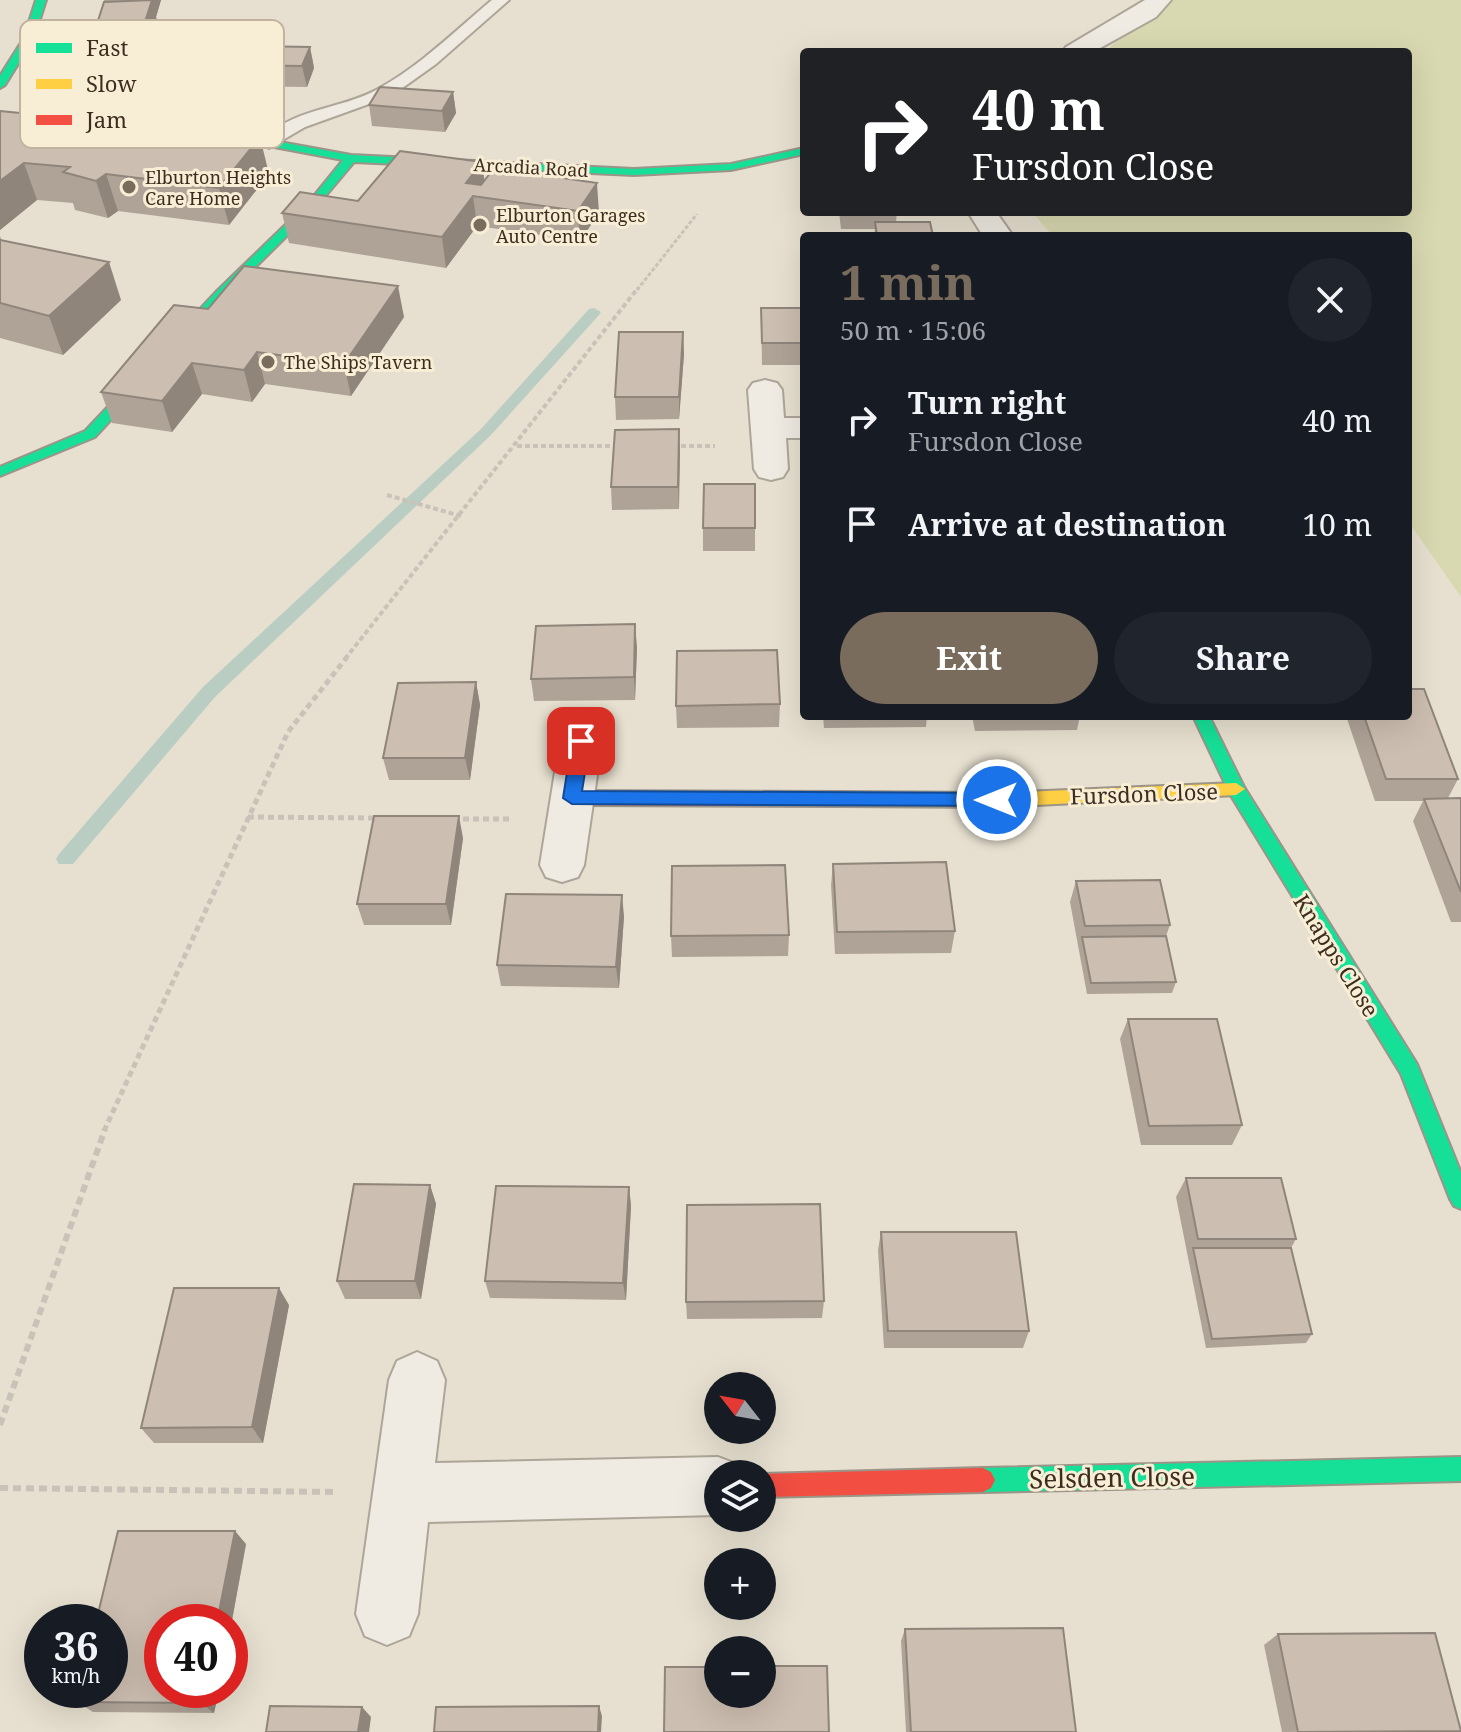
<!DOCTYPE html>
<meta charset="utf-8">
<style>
body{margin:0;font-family:"Noto Serif",serif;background:#20242c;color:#f1f3f6;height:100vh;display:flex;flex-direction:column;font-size:30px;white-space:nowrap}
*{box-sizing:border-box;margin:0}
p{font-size:26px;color:#9ea1a6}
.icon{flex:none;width:44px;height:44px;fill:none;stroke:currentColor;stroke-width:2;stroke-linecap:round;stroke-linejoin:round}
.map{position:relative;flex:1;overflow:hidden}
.drawer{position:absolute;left:800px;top:232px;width:612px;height:488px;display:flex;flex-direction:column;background:#171b24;border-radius:8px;box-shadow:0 8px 32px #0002}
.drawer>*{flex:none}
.top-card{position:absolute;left:800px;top:48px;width:612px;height:168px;border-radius:8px;box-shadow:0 8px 32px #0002;background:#202124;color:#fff;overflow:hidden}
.needle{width:52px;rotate:301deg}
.tools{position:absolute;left:704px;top:1372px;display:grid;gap:16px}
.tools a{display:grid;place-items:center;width:72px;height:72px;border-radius:50%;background:#171b24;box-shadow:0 8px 32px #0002;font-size:40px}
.speed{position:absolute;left:24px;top:1604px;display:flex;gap:16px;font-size:40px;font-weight:700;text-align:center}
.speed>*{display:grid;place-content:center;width:104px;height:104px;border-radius:50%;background:#171b24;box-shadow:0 8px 32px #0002;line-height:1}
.speed small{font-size:20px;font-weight:400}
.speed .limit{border:12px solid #d22;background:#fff;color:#111}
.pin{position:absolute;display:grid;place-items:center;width:68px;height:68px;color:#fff;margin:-34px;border-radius:16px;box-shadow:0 4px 12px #0006}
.me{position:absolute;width:88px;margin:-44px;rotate:270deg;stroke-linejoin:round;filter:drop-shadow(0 0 6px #0008)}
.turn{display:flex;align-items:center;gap:28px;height:168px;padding:0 40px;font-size:36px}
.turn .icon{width:104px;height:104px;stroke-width:2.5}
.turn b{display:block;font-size:56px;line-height:68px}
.round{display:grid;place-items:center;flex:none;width:84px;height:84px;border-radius:42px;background:#20242c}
.head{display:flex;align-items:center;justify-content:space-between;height:136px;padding:0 40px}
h1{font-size:48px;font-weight:700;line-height:60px;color:#796c5d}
.cta{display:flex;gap:16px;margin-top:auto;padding:16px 40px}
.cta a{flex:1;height:92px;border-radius:48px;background:#796c5d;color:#fff;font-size:32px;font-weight:700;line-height:92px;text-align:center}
.cta a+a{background:#20242c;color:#f1f3f6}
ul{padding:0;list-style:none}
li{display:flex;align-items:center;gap:24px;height:104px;padding:0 40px}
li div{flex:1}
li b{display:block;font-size:30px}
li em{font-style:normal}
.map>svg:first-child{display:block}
.green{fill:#d8d8b1}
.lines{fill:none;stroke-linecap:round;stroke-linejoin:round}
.stream{fill:#bacdc2;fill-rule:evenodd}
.lane-casing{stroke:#ada598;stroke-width:4}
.street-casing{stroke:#ada598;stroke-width:4}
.fast-casing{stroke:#9c9488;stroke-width:4}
.slow-casing{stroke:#9c9488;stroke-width:4}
.jam-casing{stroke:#9c9488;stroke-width:4}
.path-far3{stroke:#c8c2b8;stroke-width:3;stroke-dasharray:4 2;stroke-linecap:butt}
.path-far2{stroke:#c8c2b8;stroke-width:4;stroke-dasharray:5 3;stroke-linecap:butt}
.path-far1{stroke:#c8c2b8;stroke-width:5;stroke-dasharray:6 4;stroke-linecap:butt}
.path{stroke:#c8c2b8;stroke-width:6;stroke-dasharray:8 5;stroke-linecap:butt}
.lane{fill:#efebe2;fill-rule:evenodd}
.street{fill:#efebe2;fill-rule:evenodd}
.fast{fill:#16e098;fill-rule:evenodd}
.slow{fill:#ffcf43;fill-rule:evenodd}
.jam{fill:#f24e42;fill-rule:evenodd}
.wall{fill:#afa397}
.shaded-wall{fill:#8f857b}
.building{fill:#ccbeb0;stroke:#8f857b;stroke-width:2}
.route{fill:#1a73e8;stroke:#114b97;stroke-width:2}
.poi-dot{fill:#796c5d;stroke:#f8eed6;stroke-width:3}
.labels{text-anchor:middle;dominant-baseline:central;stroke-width:6;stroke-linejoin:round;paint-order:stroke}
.far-street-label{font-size:18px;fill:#3e2d1f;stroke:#f8eed6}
.far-poi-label{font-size:18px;fill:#3e2d1f;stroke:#f8eed6;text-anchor:start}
.street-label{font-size:22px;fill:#3e2d1f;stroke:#f8eed6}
.near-street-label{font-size:26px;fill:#3e2d1f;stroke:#f8eed6}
.key{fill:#f8eed6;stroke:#c0b49f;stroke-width:2}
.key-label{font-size:22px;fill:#3e2d1f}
</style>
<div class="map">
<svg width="1461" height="1732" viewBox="0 0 1461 1732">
<rect width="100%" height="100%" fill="#e7e0d0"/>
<path class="green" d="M1171,0H1461V597L1408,521V236H1053L1032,212H1408V52H1107L1111,46Z"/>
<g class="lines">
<path class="stream" d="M594,308L601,312L599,315L491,435L215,697L73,864H59L56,859L59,854L203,687L481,429L589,309Z"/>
<g class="lane-casing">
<path id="lane" d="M492,0H509L436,64L391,96L305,127L269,148L260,143C289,108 341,110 378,89C420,66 455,31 492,0Z"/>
</g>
<g class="street-casing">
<g id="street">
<path d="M1145,0H1171L1156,17L1093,52H1062L1066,47Z"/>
<path d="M968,212H996L1013,236H983Z"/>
<path d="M765,380L777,383L782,390L784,418H804V438H786L788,469L783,477L771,480L759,477L754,469L748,390L753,383Z"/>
<path d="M581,726L596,730L602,741L584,865L578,877L562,882L546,877L540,865L560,741L566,730Z"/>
<path d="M417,1352L437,1361L445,1380L435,1463L718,1457L739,1465L742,1474H718V1515L428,1522L418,1614L409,1636L387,1645L365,1636L356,1614L389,1380L397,1361Z"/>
</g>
</g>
<g class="fast-casing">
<g id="fast">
<path d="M36,0H46L34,38L5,85L0,88V76L24,38Z"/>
<path d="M201,133L269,140L351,155L634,169L731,164L804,148V154L731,170L634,175L354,162L317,206L224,298L95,437L0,476V467L85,431L216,292L309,202L343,160L269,146L197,138L195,136Z"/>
<path d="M1193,716H1209L1244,787L1417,1064L1461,1173V1209L1454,1206L1450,1199L1401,1074L1230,794Z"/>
<path d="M1461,1457V1481L983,1492L975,1488L971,1480L975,1472L983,1468Z"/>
</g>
</g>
<g class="slow-casing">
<path id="slow" d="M1236,783L1245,789L1236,795L997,807L840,806L831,799L840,792L997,793Z"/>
</g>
<g class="jam-casing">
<g id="jam">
<path d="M572,791L840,792L849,799L840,806L572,805L563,798Z"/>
<path d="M983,1468L991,1472L995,1480L991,1488L983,1492L762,1497L760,1474Z"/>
</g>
</g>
<path class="path-far3" d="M637,290L697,214"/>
<g class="path-far2">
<path d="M517,446H619"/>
<path d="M673,446H715"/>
<path d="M387,495L461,516"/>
<path d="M345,659L638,288"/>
</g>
<g class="path-far1">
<path d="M248,817L379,818"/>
<path d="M453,819H511"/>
<path d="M104,1131L288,732L347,657"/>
</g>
<g class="path">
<path d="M0,1425L105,1129"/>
<path d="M0,1488L338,1492"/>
</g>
<use href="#lane" class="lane"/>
<use href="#street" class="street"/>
<use href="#fast" class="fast"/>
<use href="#slow" class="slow"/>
<use href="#jam" class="jam"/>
</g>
<g class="wall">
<path d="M104,0H161L156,17L157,20L149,48L130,49L142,61L148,82L106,93L86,70L80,49L99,44L95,30L104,2Z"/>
<path d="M310,47L314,68L307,87L245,86L240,65Z"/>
<path d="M175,50L240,71L231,91L169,90L164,69Z"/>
<path d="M453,92L456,113L445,132L372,126L369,105Z"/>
<path d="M0,111L269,174L229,225L118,211L108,218L75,210L73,203L37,200L0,230Z"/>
<path d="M484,180L599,213L580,241L477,226L446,268L289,243L282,213Z"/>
<path d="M839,212H897L896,222L933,236H874L875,229H841Z"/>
<path d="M0,236L2,241L121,300L63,355L0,338Z"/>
<path d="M761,308H804V365H762Z"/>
<path d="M208,309L404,317L351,396L265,384L252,402L202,394L172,432L112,423L101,392Z"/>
<path d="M683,332L684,354L679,419L616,420L615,397Z"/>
<path d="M679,429V509L612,510L611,487Z"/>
<path d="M802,483H804V551L801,506Z"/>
<path d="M755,484V551H703V528Z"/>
<path d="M637,647L635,700L534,701L531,679Z"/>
<path d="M476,682L480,705L470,780H389L383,758Z"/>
<path d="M780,704L779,727L677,728L676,706Z"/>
<path d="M823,716H927L926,727L824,728Z"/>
<path d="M972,716H1080L1077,730L975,731Z"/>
<path d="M1346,716H1408L1458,779L1448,798H1461V922H1451L1413,821L1423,801H1375Z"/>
<path d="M463,838L451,925H364L357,904Z"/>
<path d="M833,864L955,931L951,953L835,954L831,885Z"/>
<path d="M1076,881L1170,925L1166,936L1176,982L1172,993L1087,994L1070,902Z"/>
<path d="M624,916L619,988L501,986L497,965Z"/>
<path d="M789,935L788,956L672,957L671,936Z"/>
<path d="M1128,1019L1242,1125L1232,1145H1141L1120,1039Z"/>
<path d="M1186,1178L1296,1239L1291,1248L1312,1334L1306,1343L1206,1348L1176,1197Z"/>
<path d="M430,1185L436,1204L421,1299H345L337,1281Z"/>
<path d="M629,1187L631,1206L626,1300L490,1298L485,1281Z"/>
<path d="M881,1232L1029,1331L1023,1348H884L878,1250Z"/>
<path d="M824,1301L822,1318L687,1319L686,1302Z"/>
<path d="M289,1305L263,1443H154L141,1428Z"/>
<path d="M246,1544L230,1631V1622L162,1690H219L214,1713L93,1712L77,1702Z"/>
<path d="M905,1629L1076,1732H906L901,1641Z"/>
<path d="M1278,1634L1461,1731L1282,1732L1264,1645Z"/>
</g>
<g class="shaded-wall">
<path d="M152,0H161L156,17L157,20L149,48L143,28Z"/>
<path d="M310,47L314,68L307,87L302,66Z"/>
<path d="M235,50L240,71L231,91L225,70Z"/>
<path d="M142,61L148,82L106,93L100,72Z"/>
<path d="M453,92L456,113L445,132L442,111Z"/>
<path d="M260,137L269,174L229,225L219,188Z"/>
<path d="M482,162L486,192L473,196L477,226L446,268L442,237L466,183Z"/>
<path d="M24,163L37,200L0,230V181Z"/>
<path d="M106,174L118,211L108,218L96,181Z"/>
<path d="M597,183L599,213L580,241L578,211Z"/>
<path d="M109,262L121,300L63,355L49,316Z"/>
<path d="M398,286L404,317L351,396L344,364Z"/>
<path d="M683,332L684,354L679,419V397Z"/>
<path d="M257,352L265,384L252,402L244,370Z"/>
<path d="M192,363L202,394L172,432L162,401Z"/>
<path d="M679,429L680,452L679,509L678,487Z"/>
<path d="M635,624L637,647L635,700L634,677Z"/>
<path d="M476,682L480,705L470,780L465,758Z"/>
<path d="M459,816L463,838L451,925L446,904Z"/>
<path d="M622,895L624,916L619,988L616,967Z"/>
<path d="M430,1185L436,1204L421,1299L415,1281Z"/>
<path d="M629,1187L631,1206L626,1300L623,1283Z"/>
<path d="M279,1288L289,1305L263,1443L252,1427Z"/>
<path d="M235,1531L246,1544L230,1631V1622H217Z"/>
<path d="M204,1690H219L214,1713L201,1703Z"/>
<path d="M599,1706L602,1716L601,1732H598Z"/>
<path d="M362,1707L371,1717L369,1732H358Z"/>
</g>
<g class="building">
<path d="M152,0L143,28L95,30L104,2Z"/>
<path d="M251,46L310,47L302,66L240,65Z"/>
<path d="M380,87L453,92L442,111L369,105Z"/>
<path d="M0,111L260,137L219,188L106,174L96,181L63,172L70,167L24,163L0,181Z"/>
<path d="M400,151L482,162L466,183L481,185L494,168L597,183L578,211L473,196L442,237L282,213L300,192L358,201Z"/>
<path d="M875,222H930L933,236H877Z"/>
<path d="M0,240L109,262L49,316L0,303Z"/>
<path d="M244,266L398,286L344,364L257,352L244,370L192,363L162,401L101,392L174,305L208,309Z"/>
<path d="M761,308H804V343H762Z"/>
<path d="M619,332H683L679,397H615Z"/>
<path d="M679,429L678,487H611L615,430Z"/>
<path d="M802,483H804V523Z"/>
<path d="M704,484H755V528H703Z"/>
<path d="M635,624L634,677L531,679L536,626Z"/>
<path d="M777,650L780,704L676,706L677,651Z"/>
<path d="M476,682L465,758H383L398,683Z"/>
<path d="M1408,689H1424L1458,779H1386L1364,716H1408Z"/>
<path d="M1461,798V892L1424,799Z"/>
<path d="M374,816H459L446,904H357Z"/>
<path d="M946,862L955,931L837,932L833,864Z"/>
<path d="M785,865L789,935L671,936L672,866Z"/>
<path d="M1160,880L1170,925L1085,926L1076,881Z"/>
<path d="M506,894L622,895L616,967L497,965Z"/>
<path d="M1166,936L1176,982L1091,983L1082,937Z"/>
<path d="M1128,1019H1217L1242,1125L1149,1126Z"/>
<path d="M1186,1178H1281L1296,1239H1198Z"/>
<path d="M354,1184L430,1185L415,1281H337Z"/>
<path d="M496,1186L629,1187L623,1283L485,1281Z"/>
<path d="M820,1204L824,1301L686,1302L687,1205Z"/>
<path d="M881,1232H1016L1029,1331H888Z"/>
<path d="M1193,1248H1291L1312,1334L1212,1339Z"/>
<path d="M174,1288H279L252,1427L141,1428Z"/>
<path d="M118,1531H235L217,1622H162V1690H204L201,1703L77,1702L80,1690H110V1622H96Z"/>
<path d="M1063,1628L1076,1732H911L905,1629Z"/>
<path d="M1435,1633L1461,1731L1298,1732L1278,1634Z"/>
<path d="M762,1666H827L829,1732H664L665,1667H718V1694H762Z"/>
<path d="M270,1706L362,1707L358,1732H266Z"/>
<path d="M599,1706L598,1732H434L436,1707Z"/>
</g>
<path class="route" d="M581,735L590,741L582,791L997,793L1006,800L997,806L572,804L563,798L572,741Z"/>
<g class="poi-dot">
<circle cx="129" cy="187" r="8"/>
<circle cx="480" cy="225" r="8"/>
<circle cx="268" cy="362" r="8"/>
</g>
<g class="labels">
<g class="far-street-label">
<text transform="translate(531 167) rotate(3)">Arcadia Road</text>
</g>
<g class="far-poi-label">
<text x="145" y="177">Elburton Heights<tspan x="145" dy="21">Care Home</tspan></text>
<text x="496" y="215">Elburton Garages<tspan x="496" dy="21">Auto Centre</tspan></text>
<text x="284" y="362">The Ships Tavern</text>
</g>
<g class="street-label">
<text transform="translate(1144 793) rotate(-2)">Fursdon Close</text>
<text transform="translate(1337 955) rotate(58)">Knapps Close</text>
</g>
<g class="near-street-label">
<text transform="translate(1112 1477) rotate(-1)">Selsden Close</text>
</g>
</g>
<rect x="20" y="20" width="264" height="128" rx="12" class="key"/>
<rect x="36" y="43" width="36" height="10" fill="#16e098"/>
<rect x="36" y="79" width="36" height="10" fill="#ffcf43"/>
<rect x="36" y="115" width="36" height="10" fill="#f24e42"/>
<g class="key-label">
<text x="86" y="56">Fast</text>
<text x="86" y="92">Slow</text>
<text x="86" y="128">Jam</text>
</g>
</svg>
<div class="tools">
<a><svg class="needle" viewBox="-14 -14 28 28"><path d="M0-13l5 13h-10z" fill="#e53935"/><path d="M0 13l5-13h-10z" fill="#9ea1a6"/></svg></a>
<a><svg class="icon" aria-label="layers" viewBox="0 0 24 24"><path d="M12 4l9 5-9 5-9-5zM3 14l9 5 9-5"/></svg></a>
<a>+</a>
<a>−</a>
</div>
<div class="speed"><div>36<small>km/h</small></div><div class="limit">40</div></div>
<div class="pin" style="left:581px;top:741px;background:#d93025"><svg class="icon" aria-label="arrive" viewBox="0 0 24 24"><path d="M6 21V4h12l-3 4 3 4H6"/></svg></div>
<svg class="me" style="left:997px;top:800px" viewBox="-20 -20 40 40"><circle r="17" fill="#1a73e8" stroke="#fff" stroke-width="3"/><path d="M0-11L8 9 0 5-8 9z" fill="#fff"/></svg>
<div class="top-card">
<div class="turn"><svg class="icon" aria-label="right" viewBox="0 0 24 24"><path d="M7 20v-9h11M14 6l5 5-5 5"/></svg><div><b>40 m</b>Fursdon Close</div></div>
</div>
<section class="drawer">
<div class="head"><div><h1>1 min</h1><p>50 m · 15:06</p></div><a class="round"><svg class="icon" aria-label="close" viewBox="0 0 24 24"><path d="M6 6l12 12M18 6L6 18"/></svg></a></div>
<ul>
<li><svg class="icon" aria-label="right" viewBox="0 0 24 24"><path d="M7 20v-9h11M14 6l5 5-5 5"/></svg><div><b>Turn right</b><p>Fursdon Close</p></div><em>40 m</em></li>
<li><svg class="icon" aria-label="arrive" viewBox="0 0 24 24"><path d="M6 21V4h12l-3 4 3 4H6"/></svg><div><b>Arrive at destination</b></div><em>10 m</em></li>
</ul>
<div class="cta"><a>Exit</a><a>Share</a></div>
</section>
</div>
